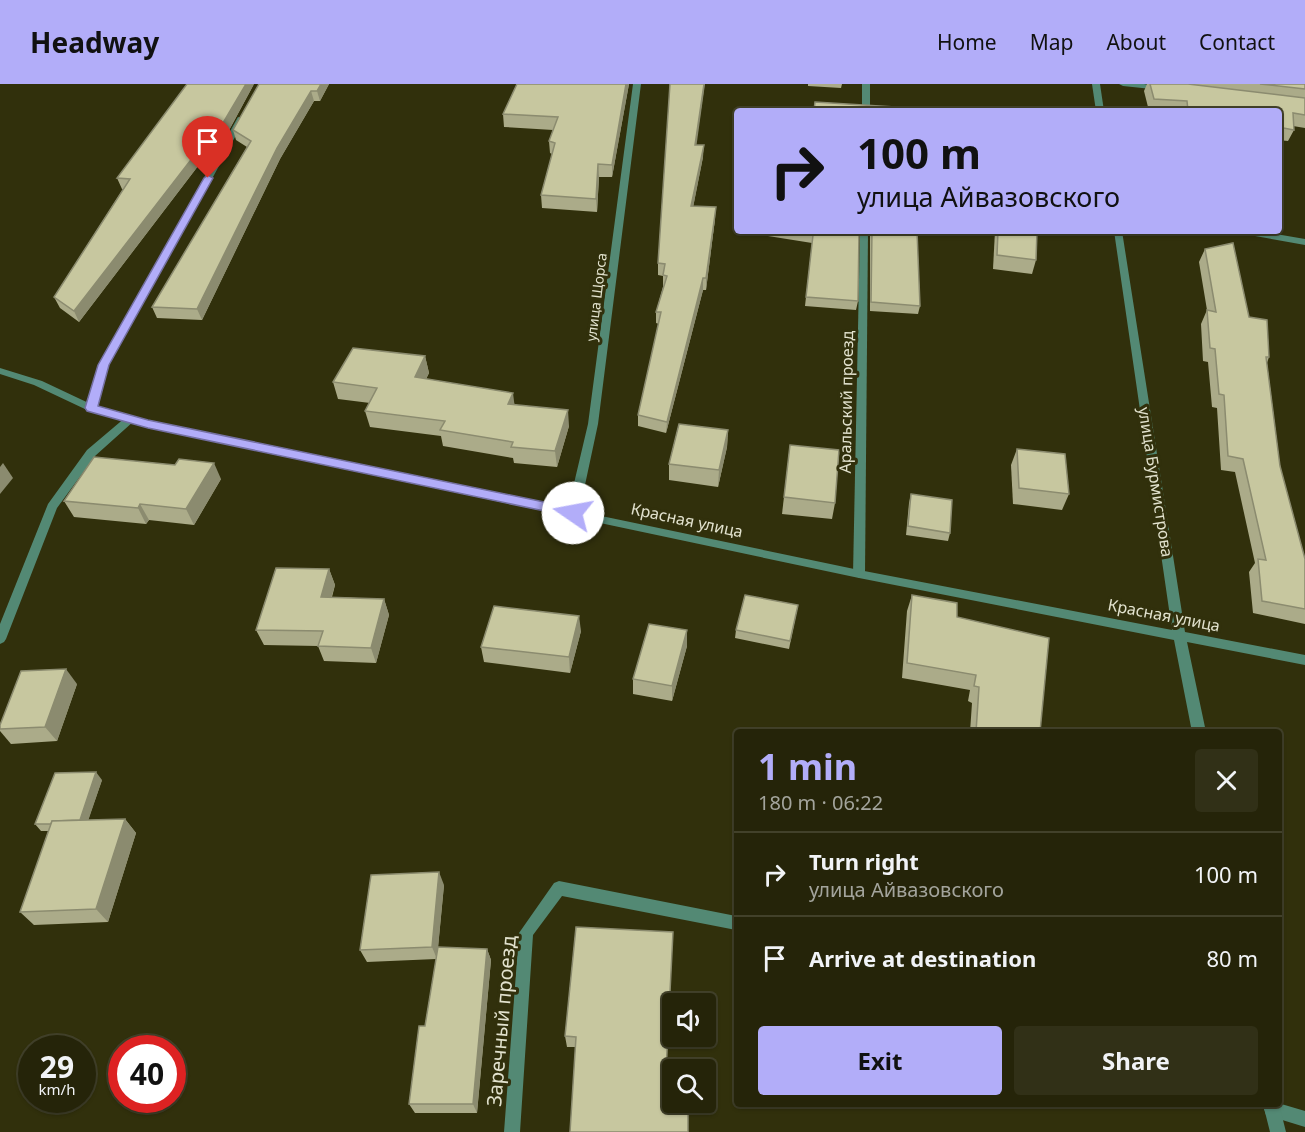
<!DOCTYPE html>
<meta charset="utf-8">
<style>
body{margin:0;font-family:"Noto Sans",sans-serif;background:#313017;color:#f1f3f6;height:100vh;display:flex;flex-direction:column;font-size:22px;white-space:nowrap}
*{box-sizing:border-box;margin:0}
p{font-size:20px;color:#a3a49c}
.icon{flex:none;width:33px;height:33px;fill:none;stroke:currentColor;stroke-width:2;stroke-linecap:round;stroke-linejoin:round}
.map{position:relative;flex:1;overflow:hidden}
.details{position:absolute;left:734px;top:645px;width:548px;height:378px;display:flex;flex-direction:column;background:#252409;border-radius:6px;box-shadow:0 2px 4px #0004,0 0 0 2px #42412a}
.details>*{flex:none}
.hud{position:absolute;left:734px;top:24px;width:548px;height:126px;border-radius:6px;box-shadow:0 2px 4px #0004,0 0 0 2px #42412a;background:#b2adf9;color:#111;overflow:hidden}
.buttons{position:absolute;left:662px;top:909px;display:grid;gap:12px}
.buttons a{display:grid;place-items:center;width:54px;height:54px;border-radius:6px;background:#252409;box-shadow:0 2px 4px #0004,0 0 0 2px #42412a;font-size:30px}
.speed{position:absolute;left:18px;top:951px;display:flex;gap:12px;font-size:30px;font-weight:700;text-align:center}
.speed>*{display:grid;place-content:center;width:78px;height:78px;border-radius:50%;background:#252409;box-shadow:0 2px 4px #0004,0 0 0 2px #42412a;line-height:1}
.speed small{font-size:15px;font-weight:400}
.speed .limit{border:9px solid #d22;background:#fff;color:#111}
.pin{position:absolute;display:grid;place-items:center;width:51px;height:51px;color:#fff;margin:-62px -26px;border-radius:50% 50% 50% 0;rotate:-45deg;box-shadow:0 0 6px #0007}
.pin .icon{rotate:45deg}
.me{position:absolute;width:66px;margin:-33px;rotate:282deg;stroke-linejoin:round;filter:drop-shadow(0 0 4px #0008)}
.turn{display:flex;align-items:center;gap:21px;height:126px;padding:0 24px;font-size:27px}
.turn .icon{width:78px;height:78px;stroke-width:2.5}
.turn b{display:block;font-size:42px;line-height:51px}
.round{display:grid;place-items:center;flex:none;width:63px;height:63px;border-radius:6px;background:#313017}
.head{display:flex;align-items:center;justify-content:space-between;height:102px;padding:0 24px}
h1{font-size:36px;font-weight:700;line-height:45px;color:#b2adf9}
.action{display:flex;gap:12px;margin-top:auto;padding:12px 24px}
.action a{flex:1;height:69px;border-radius:6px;background:#b2adf9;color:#111;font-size:24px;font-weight:700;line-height:69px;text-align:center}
.action a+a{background:#313017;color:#f1f3f6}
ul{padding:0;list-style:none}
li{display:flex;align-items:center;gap:18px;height:84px;padding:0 24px;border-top:2px solid #42412a}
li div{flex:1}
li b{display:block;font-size:22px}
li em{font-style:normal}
header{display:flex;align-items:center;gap:36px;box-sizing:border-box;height:84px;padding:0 30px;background:#b2adf9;color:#111}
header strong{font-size:28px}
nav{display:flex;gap:33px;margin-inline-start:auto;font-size:21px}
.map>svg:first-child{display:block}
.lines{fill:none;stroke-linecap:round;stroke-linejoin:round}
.minor{fill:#538974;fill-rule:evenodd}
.tertiary{fill:#538974;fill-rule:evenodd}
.wall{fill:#abab89}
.shaded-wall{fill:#8b8b6f}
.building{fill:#c7c79f;stroke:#8b8b6f;stroke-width:1.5}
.route{fill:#b2adf9;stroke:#7470a2;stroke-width:1.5}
.labels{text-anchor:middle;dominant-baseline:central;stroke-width:6;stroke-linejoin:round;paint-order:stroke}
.far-street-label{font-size:14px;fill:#e2e2ce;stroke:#31300c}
.street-label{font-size:16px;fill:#e2e2ce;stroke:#31300c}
.near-street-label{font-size:20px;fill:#e2e2ce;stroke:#31300c}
</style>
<header>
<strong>Headway</strong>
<nav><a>Home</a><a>Map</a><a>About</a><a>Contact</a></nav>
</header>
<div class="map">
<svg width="1305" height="1048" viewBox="0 0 1305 1048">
<rect width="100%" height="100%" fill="#31300c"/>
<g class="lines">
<g class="minor">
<path d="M633,0H641L598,340L579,429L573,433L567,429L588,340Z"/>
<rect x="862" y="0" width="8" height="27"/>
<path d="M1119,0H1144L1165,4L1161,6L1123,2Z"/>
<path d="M238,33L245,35L109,281L96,324L91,327L87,326L86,324L99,281Z"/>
<path d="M860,147H868L865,490L859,494L853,490Z"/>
<path d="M1240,147H1258L1305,155V161L1244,150Z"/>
<path d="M130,332L134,333L135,335L134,337L95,372L57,424L6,555L4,558L0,560V540L48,420L87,366L126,333Z"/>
<path d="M559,797L736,832V846L562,812L533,851L520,1048H504L519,849L554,799Z"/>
<path d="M1278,1019L1305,1027V1043L1266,1031L1264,1025L1266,1020Z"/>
</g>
<g class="tertiary">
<path d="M1092,0H1100L1104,27H1096Z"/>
<path d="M1114,147H1122L1185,548L1305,571V581L1187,558L1206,648H1192L1174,556L859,494L148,343L87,326L34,301L0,290V284L42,297L95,322L148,337L859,486L1172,546Z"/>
<path d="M1278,1017L1279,1020L1286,1048H1270L1263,1020H1278Z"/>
</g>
</g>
<g class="wall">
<path d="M254,0L227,50L224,48L79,238L60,224L54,213L123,105H122L117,94Z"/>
<path d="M259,0H329L320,17H314L280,75L202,236L157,234L152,223L247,63L236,56L233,46Z"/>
<path d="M517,0H629L612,93H599L597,128L542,124L541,111L552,70L550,69L549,57L553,46L504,43L503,30Z"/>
<path d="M808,0H842L841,4L808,2Z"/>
<path d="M1147,0H1305V44L1293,42L1294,46L1288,57L1278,56V27H1149L1144,7Z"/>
<path d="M696,61L703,73L693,123L715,135L706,206H703L666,349L638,342V331L659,240L656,239V228L663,203V192L658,191V179Z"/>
<path d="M768,147H859L858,217L856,226L805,222L812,159L768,152Z"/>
<path d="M870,147H917L920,222L918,230L870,227Z"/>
<path d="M995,147H1037L1036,176L1032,190L993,185Z"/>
<path d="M1205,165L1249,233L1269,273L1267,279L1280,382L1305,475V540L1253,529L1249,488L1255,479L1235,388L1221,386L1217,324L1212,323L1208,278L1203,277L1201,240L1207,226L1199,178Z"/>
<path d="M425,272L429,289L426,295L515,320L569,342L557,383L514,379L513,374L443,362L441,352L370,343L365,327L370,319L338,315L333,298Z"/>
<path d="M728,346L727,363L718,403L669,396V380Z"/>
<path d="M790,361L835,419L832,435L782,430Z"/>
<path d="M1017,365L1069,410L1062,426L1013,420L1011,381Z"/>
<path d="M221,395L194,441L149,436L146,440L74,433L64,417Z"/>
<path d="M911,410L950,449L948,457L906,451L909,419Z"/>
<path d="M329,485L335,501L332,513L384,515L389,531L376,579L324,577L318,562L264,561L256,546Z"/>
<path d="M912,511L957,533L1040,648H970L972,619L968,617L970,606L902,594L907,527Z"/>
<path d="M798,521L789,565L735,554L736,546Z"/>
<path d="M687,546V562L672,617L633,610V595Z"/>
<path d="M581,547L570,589L484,578L481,563Z"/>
<path d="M77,600L57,657L11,660L0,647V641Z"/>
<path d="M102,696L88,736L125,735L136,749L108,838L34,841L20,828L49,747H41L35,740Z"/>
<path d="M444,801L438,863L487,865L491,876L477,1029H415L409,1020L425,942L436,875L367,878L360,866Z"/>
<path d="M576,843L665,1008L575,963H567L565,952Z"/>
</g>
<g class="shaded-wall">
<path d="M246,0H254L227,50L223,39Z"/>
<path d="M321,0H329L320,17L317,7Z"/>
<path d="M626,0H629L612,93V81Z"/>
<path d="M704,0H705L695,72V61Z"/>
<path d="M311,7L314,17L280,75L202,236L197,225L277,64Z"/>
<path d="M221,37L224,48L79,238L74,227Z"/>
<path d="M704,61L703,73L691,134V122Z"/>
<path d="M598,80L599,93L597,128L596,115Z"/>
<path d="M716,123L715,135L706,206V194Z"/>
<path d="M703,194V206L666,349L667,338Z"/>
<path d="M425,272L429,289L419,309L415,293Z"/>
<path d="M513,309L515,325L508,320Z"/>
<path d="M568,326L569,342L557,383L555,367Z"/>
<path d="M728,346L727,363L718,403L719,386Z"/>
<path d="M3,379L13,394L0,410V383Z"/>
<path d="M214,379L221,395L194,441L186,425Z"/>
<path d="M140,420L149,436L146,440L138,424Z"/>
<path d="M329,485L335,501L327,528L321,513Z"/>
<path d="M384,515L389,531L376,579L371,564Z"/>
<path d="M579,532L581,547L570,589L569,573Z"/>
<path d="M687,546V562L672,617V602Z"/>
<path d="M66,585L77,600L57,657L45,643Z"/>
<path d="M96,688L102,696L85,746L78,739Z"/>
<path d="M125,735L136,749L108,838L96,825Z"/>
<path d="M439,788L444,801L437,875L432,863Z"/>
<path d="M487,865L491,876L477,1029L473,1020Z"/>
</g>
<g class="building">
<path d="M187,0H246L223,39L221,37L74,227L54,213L130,95L117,94Z"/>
<path d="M259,0H321L317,7H311L277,64L197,225L152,223L251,57L233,46Z"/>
<path d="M517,0H626L612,81L598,80L596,115L541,111L555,59L549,57L558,33L503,30Z"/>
<path d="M670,0H704L695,61H704L691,122L716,123L706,194H703L667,338L638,331L661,228H656L667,192L663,191L665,180L658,179Z"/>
<path d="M1150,0H1188L1305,14V31L1293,29L1294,46L1278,43V27H1188L1187,17L1154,15Z"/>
<path d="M1260,0H1305V5Z"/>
<path d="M815,18L911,24V27H814Z"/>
<path d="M790,147H859L858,217L806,213L813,151Z"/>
<path d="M872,147H917L920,222L871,218Z"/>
<path d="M998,147H1037L1036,176L997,171Z"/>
<path d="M1233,159L1249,233L1267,236L1269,273H1266L1280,382L1305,475V525L1262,517L1258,475L1266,476L1243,375L1228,372L1224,311L1219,310L1215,265L1210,264L1207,226L1216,228L1205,165Z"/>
<path d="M353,264L425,272L415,293L513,309L508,320L568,326L555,367L511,363L513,358L440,346L445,337L365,327L377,304L333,298Z"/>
<path d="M679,340L728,346L719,386L669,380Z"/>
<path d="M790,361L839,366L835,419L784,413Z"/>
<path d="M1017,365L1065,370L1069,410L1019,404Z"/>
<path d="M94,373L175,381L179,375L214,379L186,425L140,420L138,424L64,417Z"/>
<path d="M911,410L952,416L950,449L908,442Z"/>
<path d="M276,484L329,485L321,513L384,515L371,564L318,562L323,547L256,546Z"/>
<path d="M745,511L798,521L790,557L736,546Z"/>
<path d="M912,511L957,519V533L1049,554L1040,648H976L979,603L974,602L976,591L907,579Z"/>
<path d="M494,522L579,532L569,573L481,563Z"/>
<path d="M649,540L687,546L672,602L633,595Z"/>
<path d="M66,585L45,643L0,645V641L21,587Z"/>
<path d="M96,688L80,736L52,737L51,740H35L55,689Z"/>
<path d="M125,735L96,825L20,828L52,737Z"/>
<path d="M439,788L432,863L360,866L371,791Z"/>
<path d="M576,843L673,848L665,1008H672V1018H688V1048H570L576,953L565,952Z"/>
<path d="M438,863L487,865L473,1020H409L419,942H425Z"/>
</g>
<path class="route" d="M208,91L213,94L109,281L98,322L148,336L573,424L578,426L580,429L578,432L573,433L148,344L87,327L85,324L98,281L204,94Z"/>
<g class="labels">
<g class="far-street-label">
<text transform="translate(596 213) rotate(-83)">улица Щорса</text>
</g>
<g class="street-label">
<text transform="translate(846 318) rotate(-89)">Аральский проезд</text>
<text transform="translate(1156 398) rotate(81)">улица Бурмистрова</text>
<text transform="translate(687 436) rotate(12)">Красная улица</text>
<text transform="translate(1164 531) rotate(11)">Красная улица</text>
</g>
<g class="near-street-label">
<text transform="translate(501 937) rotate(-85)">Заречный проезд</text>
</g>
</g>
</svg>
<div class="buttons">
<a><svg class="icon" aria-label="sound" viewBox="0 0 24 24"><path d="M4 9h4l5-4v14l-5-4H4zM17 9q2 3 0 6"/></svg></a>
<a><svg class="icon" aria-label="search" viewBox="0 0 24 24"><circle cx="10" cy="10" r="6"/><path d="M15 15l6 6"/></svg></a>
</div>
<div class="speed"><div>29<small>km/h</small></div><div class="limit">40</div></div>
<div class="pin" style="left:208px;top:94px;background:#d93025"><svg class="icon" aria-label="arrive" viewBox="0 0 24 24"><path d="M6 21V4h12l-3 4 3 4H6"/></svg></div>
<svg class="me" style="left:573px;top:429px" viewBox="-20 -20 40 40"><circle r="19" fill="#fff"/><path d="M0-13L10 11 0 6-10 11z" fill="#b2adf9"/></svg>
<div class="hud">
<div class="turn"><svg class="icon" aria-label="right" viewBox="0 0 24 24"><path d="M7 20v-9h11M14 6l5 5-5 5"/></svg><div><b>100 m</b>улица Айвазовского</div></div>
</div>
<section class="details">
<div class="head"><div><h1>1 min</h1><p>180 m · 06:22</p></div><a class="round"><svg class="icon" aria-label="close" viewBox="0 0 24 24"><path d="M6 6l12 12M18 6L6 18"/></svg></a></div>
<ul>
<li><svg class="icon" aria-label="right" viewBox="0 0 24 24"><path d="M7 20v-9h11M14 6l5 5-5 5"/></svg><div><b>Turn right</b><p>улица Айвазовского</p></div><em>100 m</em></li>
<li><svg class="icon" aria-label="arrive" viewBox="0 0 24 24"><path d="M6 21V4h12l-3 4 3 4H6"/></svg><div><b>Arrive at destination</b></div><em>80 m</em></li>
</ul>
<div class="action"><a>Exit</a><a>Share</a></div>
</section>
</div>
